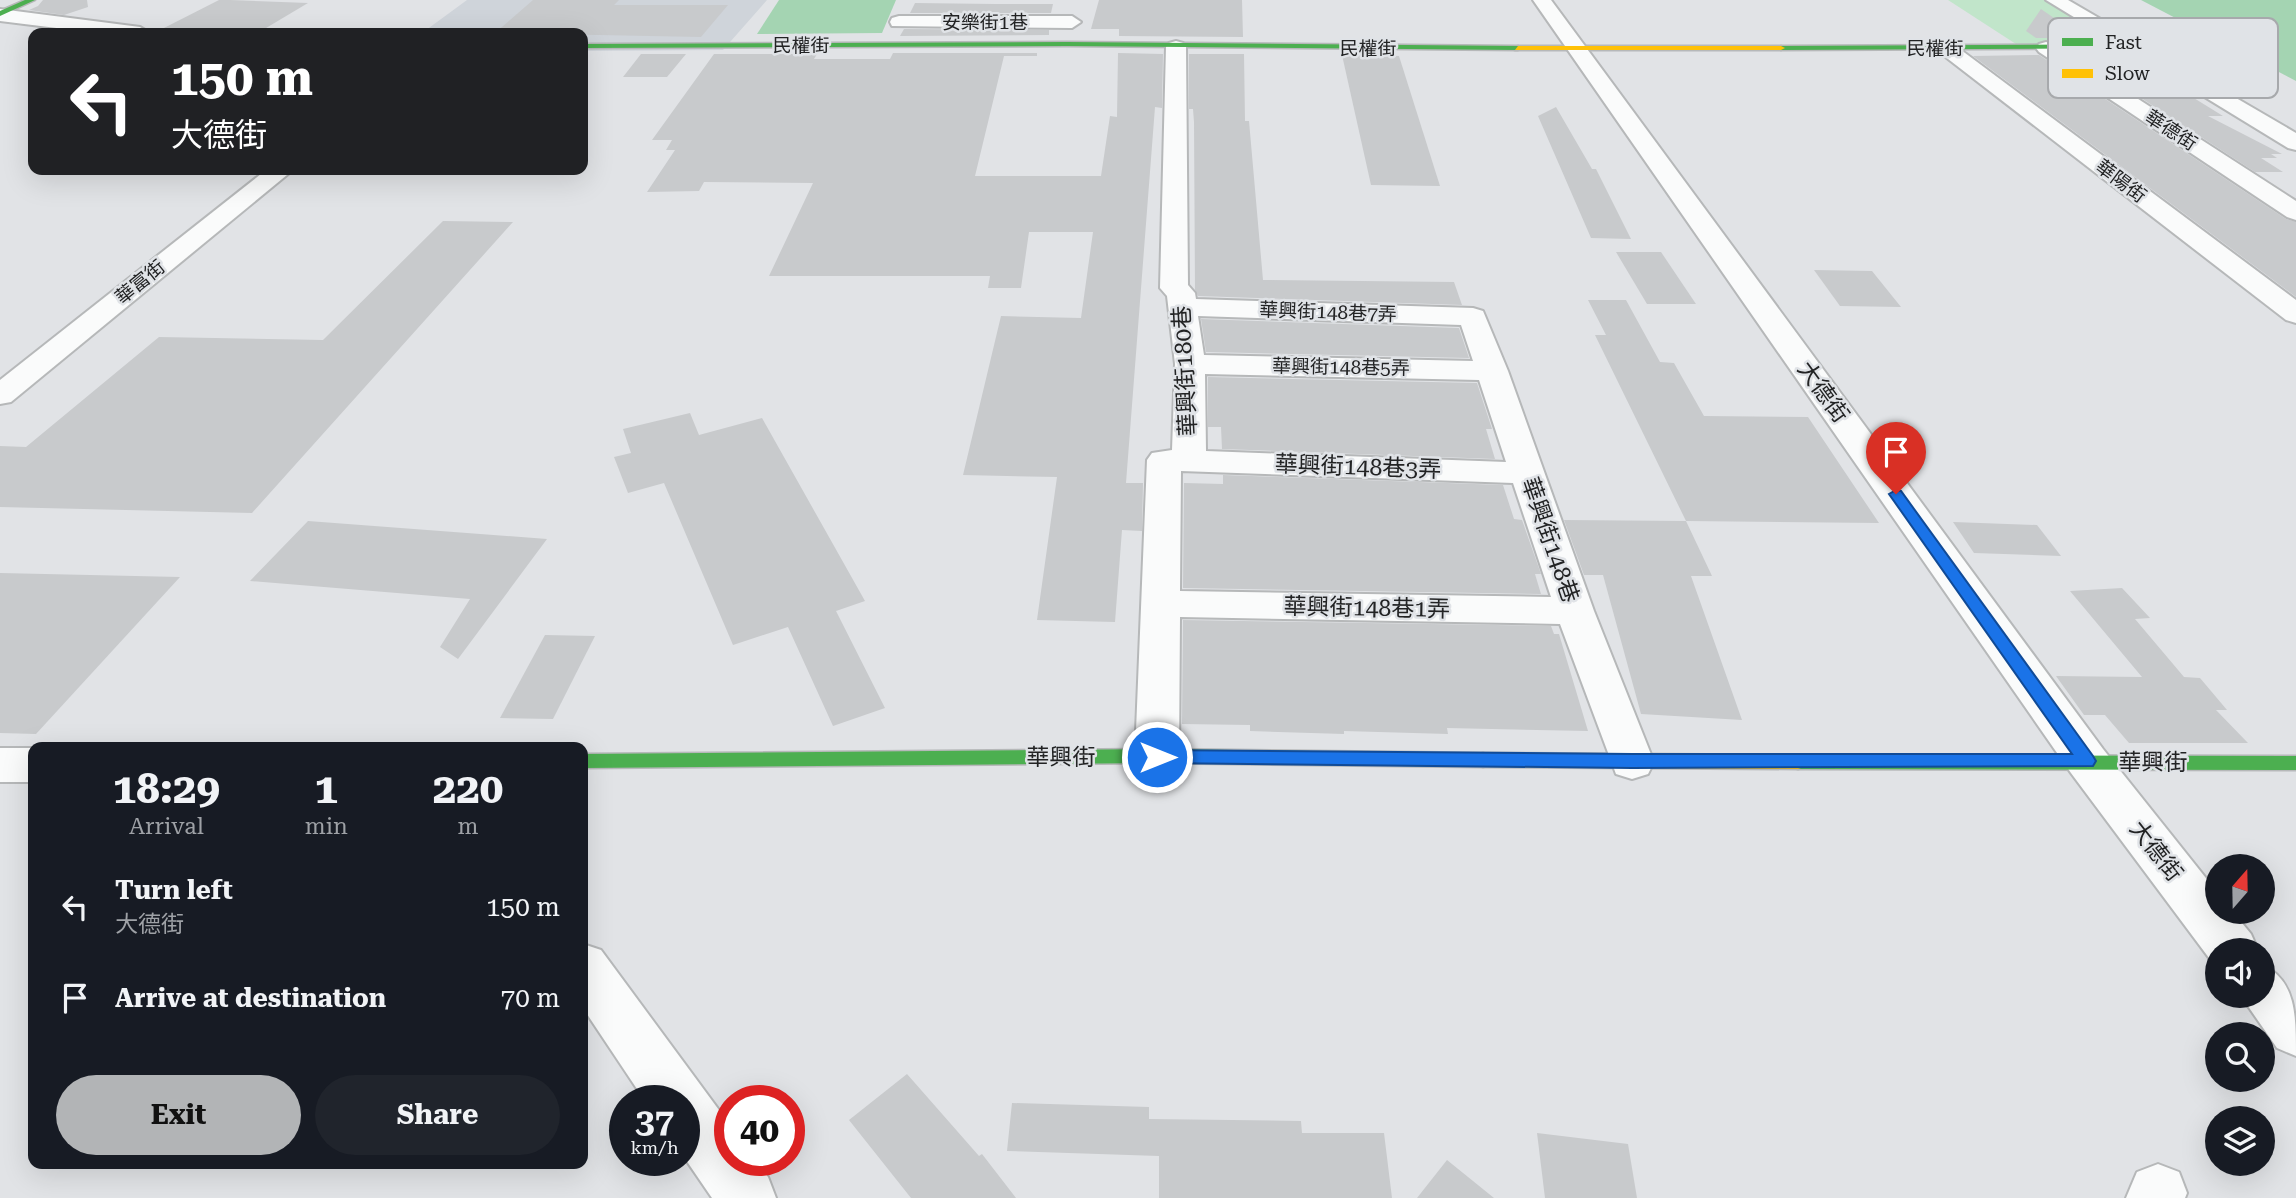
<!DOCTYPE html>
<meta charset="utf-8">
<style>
body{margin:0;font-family:"Roboto Serif","Noto Sans TC",serif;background:#20242c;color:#f1f3f6;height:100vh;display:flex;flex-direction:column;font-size:26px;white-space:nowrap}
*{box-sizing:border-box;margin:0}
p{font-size:23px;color:#9ea1a6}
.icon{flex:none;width:38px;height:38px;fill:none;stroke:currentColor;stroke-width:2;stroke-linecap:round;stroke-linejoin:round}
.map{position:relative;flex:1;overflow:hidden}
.panel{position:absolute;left:28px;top:742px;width:560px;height:427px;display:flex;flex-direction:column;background:#171b24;border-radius:14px;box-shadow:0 7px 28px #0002}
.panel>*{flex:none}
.hud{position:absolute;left:28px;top:28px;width:560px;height:147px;border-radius:14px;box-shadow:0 7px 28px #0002;background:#202124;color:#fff;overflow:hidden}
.needle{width:46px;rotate:20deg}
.tools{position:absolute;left:2205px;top:854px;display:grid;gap:14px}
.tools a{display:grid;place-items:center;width:70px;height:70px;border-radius:50%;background:#171b24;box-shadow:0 7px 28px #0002;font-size:35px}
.speed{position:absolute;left:609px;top:1085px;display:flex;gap:14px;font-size:35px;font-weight:700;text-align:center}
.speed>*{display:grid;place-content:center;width:91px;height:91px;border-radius:50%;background:#171b24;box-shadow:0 7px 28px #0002;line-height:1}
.speed small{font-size:18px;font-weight:400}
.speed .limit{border:10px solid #d22;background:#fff;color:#111}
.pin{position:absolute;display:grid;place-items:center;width:60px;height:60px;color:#fff;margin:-72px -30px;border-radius:50% 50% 50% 0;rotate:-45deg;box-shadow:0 0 7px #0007}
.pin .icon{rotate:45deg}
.me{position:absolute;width:77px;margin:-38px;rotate:90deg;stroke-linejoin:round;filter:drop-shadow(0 0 5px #0008)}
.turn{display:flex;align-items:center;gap:24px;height:147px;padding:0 28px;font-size:32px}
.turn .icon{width:91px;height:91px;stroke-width:2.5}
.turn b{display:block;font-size:49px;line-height:60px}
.eta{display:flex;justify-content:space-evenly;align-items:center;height:119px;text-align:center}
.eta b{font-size:42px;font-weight:700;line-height:49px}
.primary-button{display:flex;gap:14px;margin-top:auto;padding:14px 28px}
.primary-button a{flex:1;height:80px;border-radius:42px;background:#b2b4b6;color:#111;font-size:28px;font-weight:700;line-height:80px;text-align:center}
.primary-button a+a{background:#20242c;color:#f1f3f6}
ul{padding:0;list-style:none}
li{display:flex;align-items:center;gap:21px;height:91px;padding:0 28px}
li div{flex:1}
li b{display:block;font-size:26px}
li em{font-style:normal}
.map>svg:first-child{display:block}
.built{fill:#cfd4da}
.green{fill:#c1e5ca}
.forest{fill:#a4d4b2}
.building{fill:#c8cacc}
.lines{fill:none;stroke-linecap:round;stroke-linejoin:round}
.street-casing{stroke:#b6b8b9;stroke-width:4}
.fast-casing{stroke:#b6b8b9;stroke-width:3}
.slow-casing{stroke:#b6b8b9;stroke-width:3}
.street{fill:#fafbfb;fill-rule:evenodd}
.fast{fill:#4caf50;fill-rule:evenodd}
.slow{fill:#ffc107;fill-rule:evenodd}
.route{fill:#1a73e8;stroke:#114b97;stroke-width:2}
.labels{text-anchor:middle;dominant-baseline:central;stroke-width:5;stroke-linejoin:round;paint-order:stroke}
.far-street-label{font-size:19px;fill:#222324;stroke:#e0e3e7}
.street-label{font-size:23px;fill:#222324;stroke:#e0e3e7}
.key{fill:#e0e3e7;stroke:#a7a9ac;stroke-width:2}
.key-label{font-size:19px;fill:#222324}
</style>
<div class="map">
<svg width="2296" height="1198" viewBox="0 0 2296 1198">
<rect width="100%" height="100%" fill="#e1e3e6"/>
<path class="built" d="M467,0H767L723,50L583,51V33H422Z"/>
<path class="green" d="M1948,0H2045L2114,42L2019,46Z"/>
<g class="forest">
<path d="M779,0H896L882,33L757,34Z"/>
<path d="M2141,0H2296V81Z"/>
</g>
<g class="building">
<path d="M43,0H87L88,7L64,15L29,10L38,6Z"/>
<path d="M219,0H230L308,3L261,31L162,29Z"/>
<path d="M533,0H619L614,5H728L701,37L495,33Z"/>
<path d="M1099,0H1242L1243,37L1119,36V29H1091Z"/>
<path d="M915,3L995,4H1053L1051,13H910Z"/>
<path d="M2041,9L2083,38H2036L2026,31Z"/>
<path d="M904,29L1049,30V35L900,36Z"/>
<path d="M893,53H1037V56H1004L975,176H1101L1110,116L1117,117L1118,53L1163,54L1162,108L1155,107L1126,483H1143L1142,531L1122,530L1115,622L1037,620L1057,477L963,475L1001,316L1081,318L1093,232H1029L1021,288H988L990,276H769L813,183L704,182L699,191L647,192L675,150H666L672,140H652L714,54H817L814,59H890Z"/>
<path d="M641,54H686L667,77H623Z"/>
<path d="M1189,54H1244L1245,121H1249L1263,280L1454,282L1462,305L1198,296L1195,290L1194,122L1193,109H1189Z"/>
<path d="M1342,55L1399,56L1440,186L1371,185Z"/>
<path d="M2039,55L2286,219L2296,222V297L1973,56Z"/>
<path d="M2075,55H2109L2125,65L2142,66L2223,116H2208L2282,154H2271L2277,158H2261L2283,172H2255Z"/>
<path d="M1556,107L1592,169H1596L1631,239L1591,238L1538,116Z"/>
<path d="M443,221L513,222L252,513L0,507V446L26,447L159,337L323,340Z"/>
<path d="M1616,252H1661L1696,304H1647Z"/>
<path d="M1814,270L1872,271L1901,307L1840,306Z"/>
<path d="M1588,300H1626L1660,362L1674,363L1704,416L1808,417L1879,523L1686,521L1595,335H1606Z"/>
<path d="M1201,319L1459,328L1469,358L1206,352Z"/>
<path d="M1208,377L1477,383L1492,429H1486L1495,459L1222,449L1221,427H1208Z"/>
<path d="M690,413L699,435L762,418L865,601L836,611L885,708L833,726L788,627L733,645L664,483L628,493L614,457L631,453L623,429Z"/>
<path d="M1223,475L1503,485L1514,519L1522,520L1541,574H1535L1541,594L1183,588L1184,483L1223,484Z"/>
<path d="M1564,520L1686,521L1712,576H1691L1742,720L1641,714L1603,575H1584Z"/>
<path d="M308,521L547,539L458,659L440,647L470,599L250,581Z"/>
<path d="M1953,522L2037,525L2061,556L1974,553Z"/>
<path d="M0,573L180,577L36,734L0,733Z"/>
<path d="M2122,588L2150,618L2135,619L2184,677L2200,678L2227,710H2216L2248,743H2129L2105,715H2084L2056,676L2142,677L2070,591Z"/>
<path d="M1183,620L1551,626L1554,634H1559L1588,731L1447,728L1448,734L1344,731V734L1250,731V725L1182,724Z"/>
<path d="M545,635L595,636L553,719L500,718Z"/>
<path d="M907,1074L979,1156L982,1154L1016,1198H911L849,1120Z"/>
<path d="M1012,1103L1149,1107V1119L1301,1121L1302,1133H1384L1392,1198H1159V1156L1007,1151Z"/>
<path d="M1537,1133L1628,1144L1637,1198H1545Z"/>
<path d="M1447,1160L1494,1198H1417Z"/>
</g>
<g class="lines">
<g class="street-casing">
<g id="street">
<path d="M1533,0H1551L2103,749L2217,892V912H2233L2251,934L2258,950H2217V966H2215L2071,773Z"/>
<path d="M2046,0H2068L2296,133V150L2288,148Z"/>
<path d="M0,9L140,27L150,33H97L0,21Z"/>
<path d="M899,16H1072L1081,22L1072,28L892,26L890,22L892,18Z"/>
<path d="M1176,41L1183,43L1186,47L1188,285L1195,293L1196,299L1473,308L1483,311L1508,371L1594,611L1654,762L1648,774L1632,779L1616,774L1560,624L1180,617L1179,756L1172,768L1157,773L1142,768L1135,756L1147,460L1152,453L1172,450L1175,364L1167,296L1160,288L1166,47L1169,43ZM1198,316L1461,325L1473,361L1204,355ZM1205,374L1479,380L1506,462L1206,451ZM1181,471L1513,483L1551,597L1180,591Z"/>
<path d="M1946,42L1953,44L2296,300V323L2286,320L1939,52L1936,48L1939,44Z"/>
<path d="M2046,42L2053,44L2296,201V220L2287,217L2039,52L2036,48L2039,44Z"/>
<path d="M266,170H293L11,402L0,404V380Z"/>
<rect x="0" y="748" width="33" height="34"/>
<path d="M583,944L601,950L730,1125V1160H755L768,1177L776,1198H712L684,1157V1101H645L583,1008Z"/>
<path d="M2263,965C2296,981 2296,1015 2296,1056L2277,1048L2241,996H2263Z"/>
<path d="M2158,1164L2179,1172L2187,1193L2185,1198H2126L2137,1172Z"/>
</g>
</g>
<g class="fast-casing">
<g id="fast">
<path d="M25,0H35L0,16V11Z"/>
<path d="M1067,42L1518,46L1522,48L1518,50L1067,46L583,48V44Z"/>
<path d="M2154,44L2157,48L1781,50L1777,48L1781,46Z"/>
<path d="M1157,749L1483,753L1489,755L1492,760L1489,765L1483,767L1157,763L583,768V754Z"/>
<path d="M1798,755L2296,756V770L1798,769L1792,767L1789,762L1792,757Z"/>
</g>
</g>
<g class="slow-casing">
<g id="slow">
<path d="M1518,46H1781L1785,48L1781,50H1515Z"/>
<path d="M1483,753L1798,755L1804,757L1807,762L1804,767L1798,769L1483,767L1477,765L1474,760L1477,755Z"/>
</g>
</g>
<use href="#street" class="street"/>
<use href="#fast" class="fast"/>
<use href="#slow" class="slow"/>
</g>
<path class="route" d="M1896,490L1901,491L2093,756L2096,761L2093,766L1632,768L1157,763L1151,761L1148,757L1151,752L1157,750L1632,754H2072L1889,494Z"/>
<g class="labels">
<g class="far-street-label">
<text x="985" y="22">安樂街1巷</text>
<text x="801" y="45">民權街</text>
<text x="1368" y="48">民權街</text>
<text x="1935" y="48">民權街</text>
<text transform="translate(2171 130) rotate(33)">華德街</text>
<text transform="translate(2121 181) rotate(37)">華陽街</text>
<text transform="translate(140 282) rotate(-39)">華富街</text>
<text transform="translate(1328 312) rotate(2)">華興街148巷7弄</text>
<text transform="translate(1341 367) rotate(1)">華興街148巷5弄</text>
</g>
<g class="street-label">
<text transform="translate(1185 371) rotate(-93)">華興街180巷</text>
<text transform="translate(1823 392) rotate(54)">大德街</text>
<text transform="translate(1358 467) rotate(2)">華興街148巷3弄</text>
<text transform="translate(1550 540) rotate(71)">華興街148巷</text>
<text transform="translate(1367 608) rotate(1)">華興街148巷1弄</text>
<text x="1061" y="757">華興街</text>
<text x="2153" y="762">華興街</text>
<text transform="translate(2156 851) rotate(52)">大德街</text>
</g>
</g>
<rect x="2048" y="18" width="230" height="80" rx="10" class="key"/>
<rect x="2062" y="38" width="31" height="8" fill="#4caf50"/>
<rect x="2062" y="69" width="31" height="9" fill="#ffc107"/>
<g class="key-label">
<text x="2105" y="49">Fast</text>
<text x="2105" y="80">Slow</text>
</g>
</svg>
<div class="tools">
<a><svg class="needle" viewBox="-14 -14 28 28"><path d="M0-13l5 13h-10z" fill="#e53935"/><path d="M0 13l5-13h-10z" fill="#9ea1a6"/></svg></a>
<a><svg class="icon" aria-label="sound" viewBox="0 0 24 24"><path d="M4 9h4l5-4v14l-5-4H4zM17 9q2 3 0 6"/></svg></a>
<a><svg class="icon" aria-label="search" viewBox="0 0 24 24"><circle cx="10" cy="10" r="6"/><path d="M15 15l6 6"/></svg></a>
<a><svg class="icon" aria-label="layers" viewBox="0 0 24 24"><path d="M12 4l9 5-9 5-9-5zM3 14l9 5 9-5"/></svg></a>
</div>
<div class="speed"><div>37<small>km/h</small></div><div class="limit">40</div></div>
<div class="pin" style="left:1896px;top:494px;background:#d93025"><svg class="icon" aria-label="arrive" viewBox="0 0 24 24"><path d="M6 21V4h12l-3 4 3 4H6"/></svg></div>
<svg class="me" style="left:1157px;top:757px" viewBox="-20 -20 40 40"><circle r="17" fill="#1a73e8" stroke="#fff" stroke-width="3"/><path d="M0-11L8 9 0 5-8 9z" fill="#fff"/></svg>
<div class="hud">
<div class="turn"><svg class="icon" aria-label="left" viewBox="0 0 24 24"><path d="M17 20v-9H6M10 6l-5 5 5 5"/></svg><div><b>150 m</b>大德街</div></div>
</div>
<section class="panel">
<div class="eta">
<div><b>18:29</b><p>Arrival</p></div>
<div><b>1</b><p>min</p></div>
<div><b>220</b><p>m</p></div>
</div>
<ul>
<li><svg class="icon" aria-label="left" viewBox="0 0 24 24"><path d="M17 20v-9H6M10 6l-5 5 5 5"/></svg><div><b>Turn left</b><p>大德街</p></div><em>150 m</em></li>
<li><svg class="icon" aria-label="arrive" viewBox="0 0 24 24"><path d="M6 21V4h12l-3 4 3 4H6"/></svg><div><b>Arrive at destination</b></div><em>70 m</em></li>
</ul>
<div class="primary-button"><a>Exit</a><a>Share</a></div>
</section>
</div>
